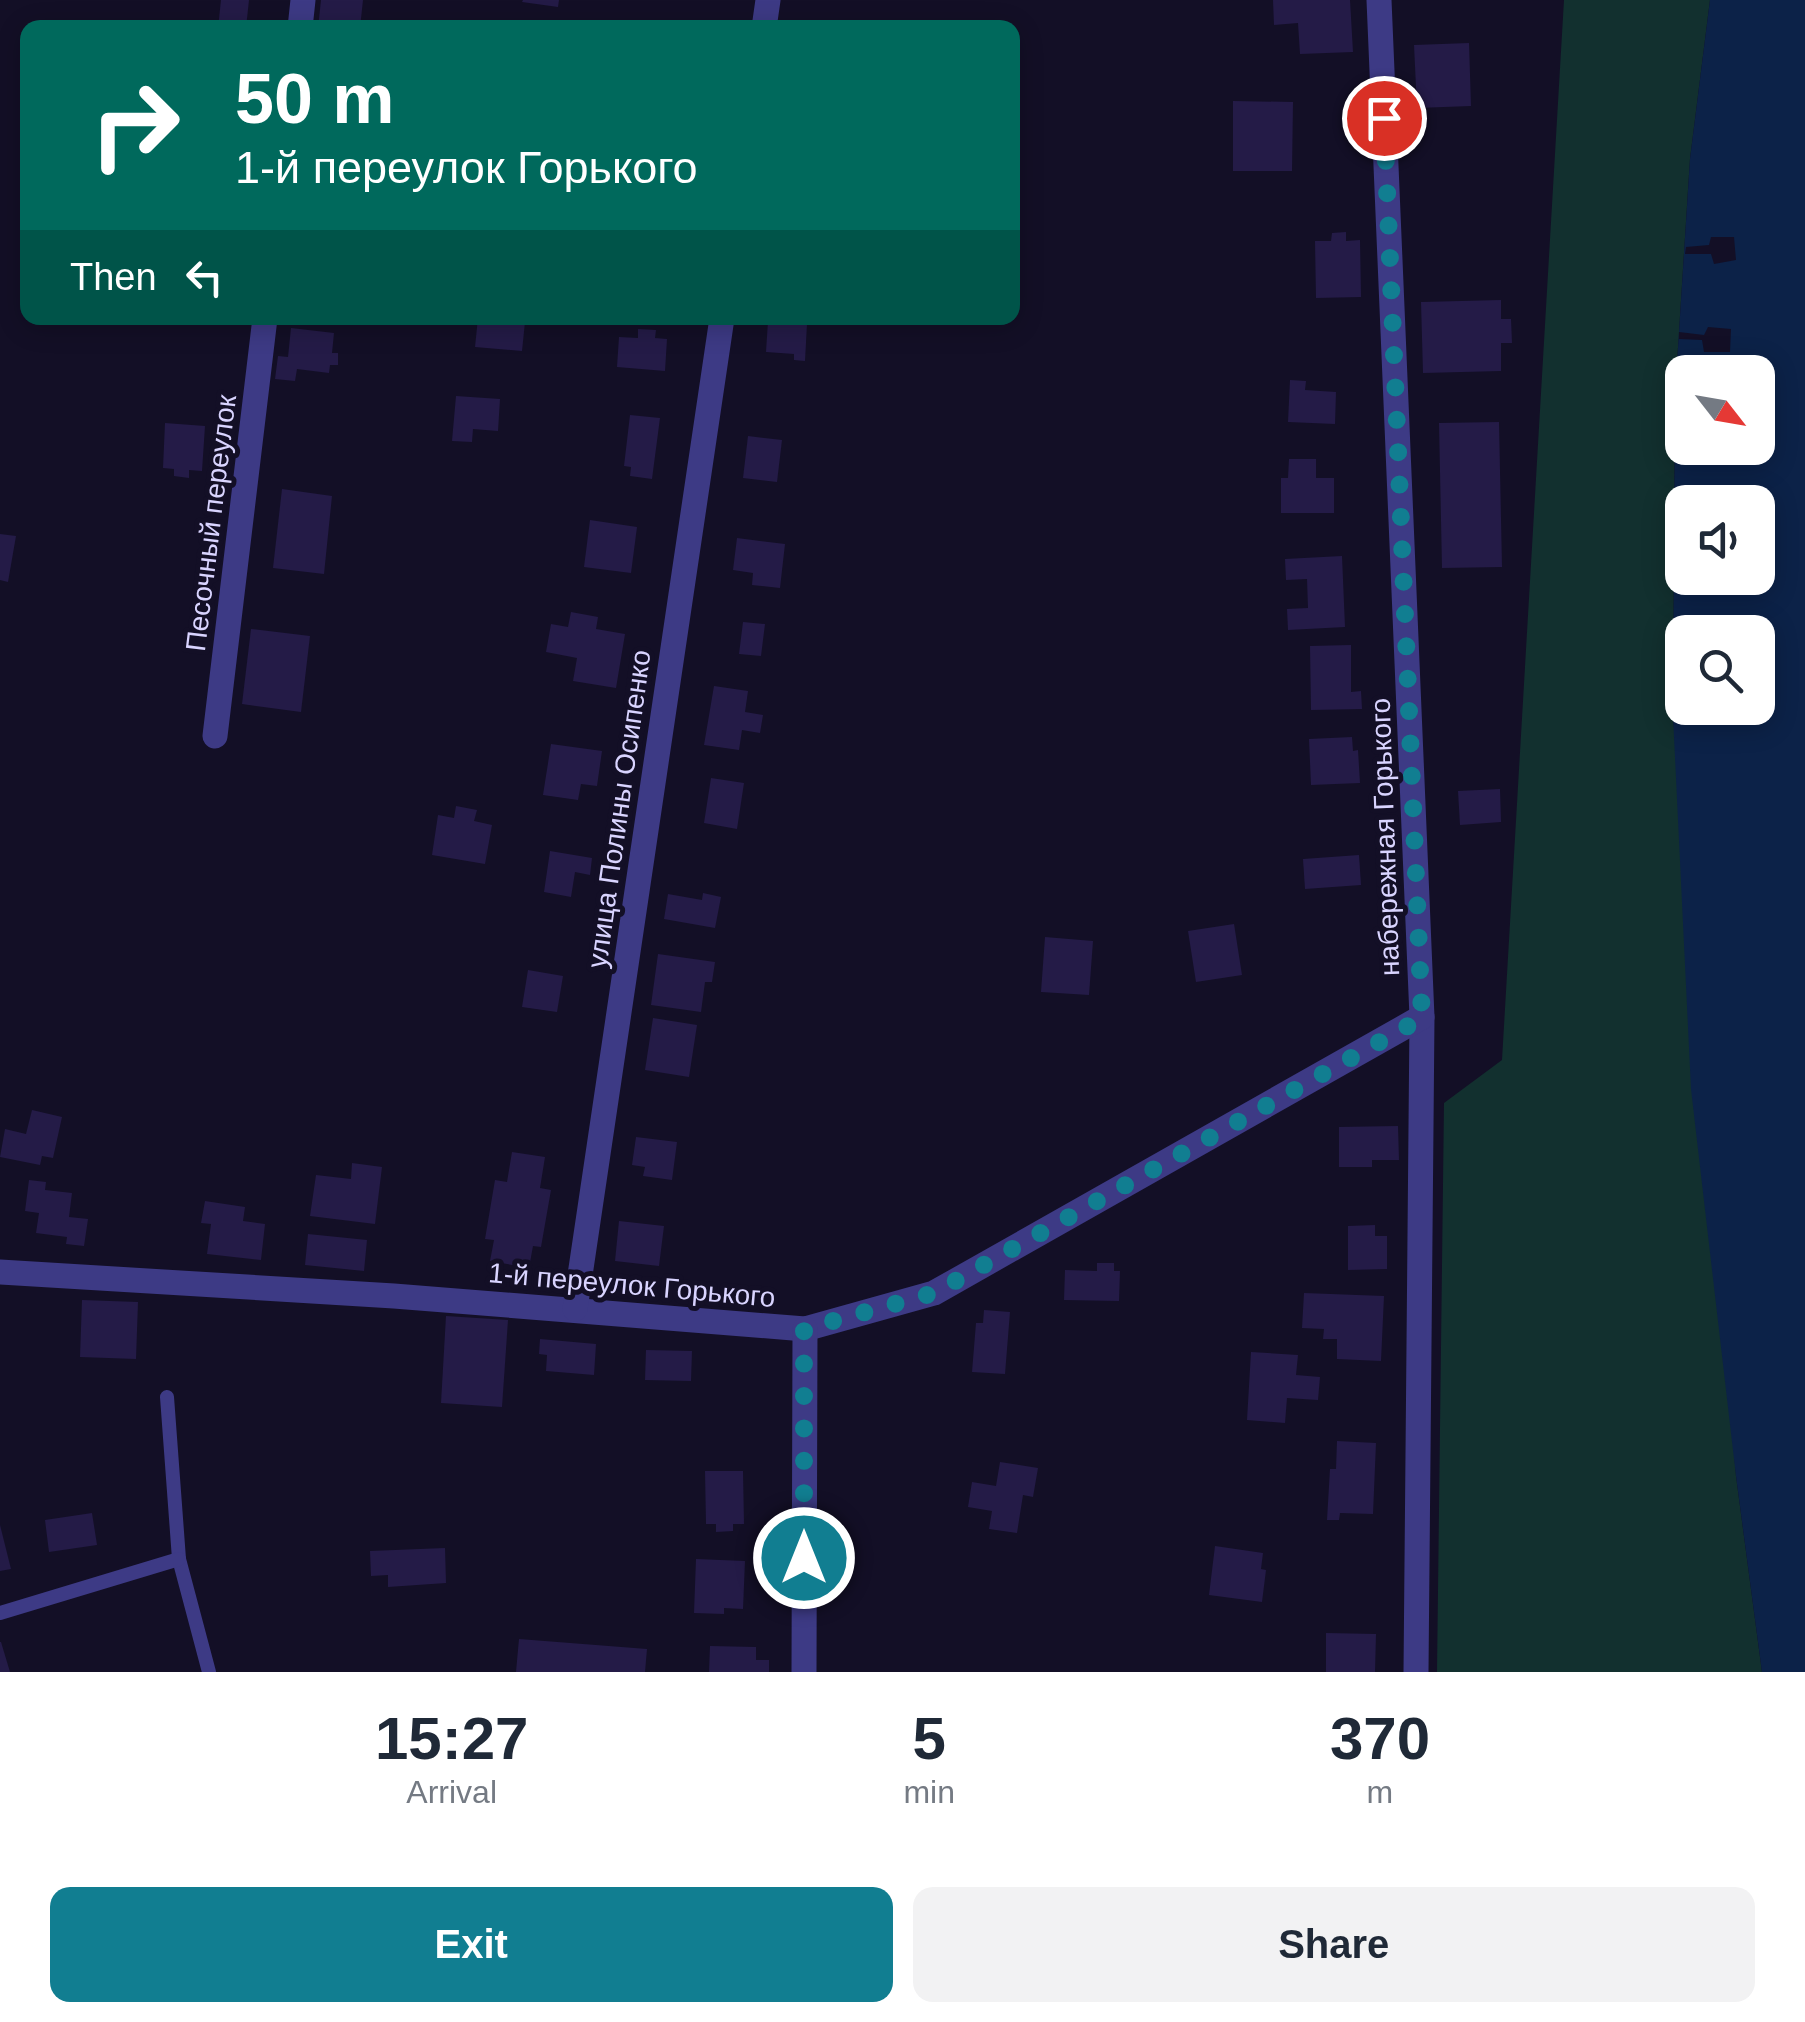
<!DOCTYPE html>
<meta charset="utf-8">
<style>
body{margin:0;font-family:Helvetica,sans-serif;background:#f2f2f3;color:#1f2937;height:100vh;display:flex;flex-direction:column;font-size:38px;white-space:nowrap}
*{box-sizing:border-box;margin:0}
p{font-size:32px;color:#747a83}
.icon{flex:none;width:55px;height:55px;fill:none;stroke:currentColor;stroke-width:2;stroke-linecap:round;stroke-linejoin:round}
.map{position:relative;height:1672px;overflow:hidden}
.side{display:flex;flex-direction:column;background:#fff;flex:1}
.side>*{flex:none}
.top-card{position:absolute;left:20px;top:20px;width:1000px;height:305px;border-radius:20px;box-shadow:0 5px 25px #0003;background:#00695c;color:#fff;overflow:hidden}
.needle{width:65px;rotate:121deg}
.fabs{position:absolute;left:1665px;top:355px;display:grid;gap:20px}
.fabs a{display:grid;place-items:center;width:110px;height:110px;border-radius:20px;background:#fff;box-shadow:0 5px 25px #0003;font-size:50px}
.pin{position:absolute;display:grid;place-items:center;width:85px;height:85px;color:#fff;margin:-42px;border:5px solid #fff;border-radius:50%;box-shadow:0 2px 10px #0007}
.me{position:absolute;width:110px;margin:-55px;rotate:0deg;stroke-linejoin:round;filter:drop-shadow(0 0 8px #0008)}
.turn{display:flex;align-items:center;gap:35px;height:210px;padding:0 50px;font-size:45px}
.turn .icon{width:130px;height:130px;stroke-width:2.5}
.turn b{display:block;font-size:70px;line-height:85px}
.then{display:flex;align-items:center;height:95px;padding:0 50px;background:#0003;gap:20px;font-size:38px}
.eta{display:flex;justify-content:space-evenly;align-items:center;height:170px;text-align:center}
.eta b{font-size:60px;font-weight:800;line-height:70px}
.button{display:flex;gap:20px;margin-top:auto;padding:20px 50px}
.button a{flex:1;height:115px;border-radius:20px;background:#117e91;color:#fff;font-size:40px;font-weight:800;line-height:115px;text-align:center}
.button a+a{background:#f2f2f3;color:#1f2937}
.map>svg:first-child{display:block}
.green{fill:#12302f}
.water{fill:#0c2248;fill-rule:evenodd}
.pier{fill:#130f26}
.building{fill:#241b47}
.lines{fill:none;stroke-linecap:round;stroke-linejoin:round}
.lane{stroke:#3d3a85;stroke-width:14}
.street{stroke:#3d3a85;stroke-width:25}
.route{stroke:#117e91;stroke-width:18;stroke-dasharray:0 32.4}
.labels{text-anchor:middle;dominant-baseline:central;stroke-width:10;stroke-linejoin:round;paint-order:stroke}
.street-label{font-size:28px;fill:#d9d4ff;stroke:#130f26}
</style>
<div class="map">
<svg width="1805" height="1672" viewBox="0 0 1805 1672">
<rect width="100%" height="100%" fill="#130f26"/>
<path class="green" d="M1564,0H1710L1690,159L1675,395L1673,716L1736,1476L1762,1672H1437L1444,1103L1502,1060Z"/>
<path class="water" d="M1710,0H1805V1672H1762L1736,1476L1691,1089L1673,716L1675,395L1690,159ZM1682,372H1758V448H1682ZM1682,502H1758V578H1682ZM1682,632H1758V708H1682Z"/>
<g class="pier">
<path d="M1711,237H1734L1736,260L1714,264L1711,254H1685L1686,247L1709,245Z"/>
<path d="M1708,327L1731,329L1730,352H1704L1702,340L1679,339V332L1704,335Z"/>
</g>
<g class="building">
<path d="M221,0H249L246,28H218Z"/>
<path d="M321,0H363L360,28H318Z"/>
<path d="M523,0H559L558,7L522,2Z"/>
<path d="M1273,0H1350L1353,52L1300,54L1298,23L1274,25Z"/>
<path d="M1469,43L1471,106L1417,108L1414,45Z"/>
<path d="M1233,101L1293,102L1292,171H1233Z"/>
<path d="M1346,232V241L1360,240L1361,297L1316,298L1315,241H1331L1332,233Z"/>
<path d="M1501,300V319H1511L1512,343H1501V371L1423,373L1421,302Z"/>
<path d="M478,318L525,322L522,351L475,347Z"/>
<path d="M768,321L807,324L805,361L794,360V354L766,352Z"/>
<path d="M291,328L334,333L332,353H338V365H330L329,373L297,369L295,381L275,379L278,356L288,357Z"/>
<path d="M638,329L656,330L655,338L667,339L665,371L617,367L619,337L638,338Z"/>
<path d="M1290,380L1306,381L1305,390L1336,392L1335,424L1288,422Z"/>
<path d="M456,396L500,399L498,431L473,429L472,442L452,441Z"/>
<path d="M630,415L660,418L652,479L630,476L631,467L624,466Z"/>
<path d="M1499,422L1502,567L1442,568L1439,423Z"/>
<path d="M165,423L205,426L202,471L189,470V478L174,476V469L163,468Z"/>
<path d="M748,436L782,440L777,482L743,478Z"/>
<path d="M1289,459H1316V478H1334V513H1281V478H1288Z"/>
<path d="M282,489L332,496L324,574L273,568Z"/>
<path d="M590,520L637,527L631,573L584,567Z"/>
<path d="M0,534L16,536L8,582L0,580Z"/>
<path d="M737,538L785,544L780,588L752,585L753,573L733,570Z"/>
<path d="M1342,556L1345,627L1288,630L1287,609L1308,608L1307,579L1286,580L1285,559Z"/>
<path d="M571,612L598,617L596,629L625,634L616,688L573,681L577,658L546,652L551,624L568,627Z"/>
<path d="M743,622L765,624L761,656L739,654Z"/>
<path d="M251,629L310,636L301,712L242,704Z"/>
<path d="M1351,645V692L1361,691L1362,709L1311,710L1310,646Z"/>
<path d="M714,686L748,691L745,712L763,715L760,733L742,730L739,750L704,745Z"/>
<path d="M1352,737L1353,751L1358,750L1360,783L1311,785L1309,739Z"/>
<path d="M551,744L602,751L597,786L581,784L578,800L543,795Z"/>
<path d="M711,778L744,783L737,829L704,823Z"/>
<path d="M1500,789L1501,822L1460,825L1458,791Z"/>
<path d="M456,806L477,810L474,821L492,825L485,864L432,855L438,815L454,818Z"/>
<path d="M550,851L592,858L590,875L575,872L571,897L544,892Z"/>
<path d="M1359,855L1361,885L1305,889L1303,859Z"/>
<path d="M703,893L721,897L715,928L664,919L668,894L702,900Z"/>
<path d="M1234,924L1242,975L1196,982L1188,931Z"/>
<path d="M1045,937L1093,941L1089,995L1041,992Z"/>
<path d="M658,954L715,962L712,982H705L701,1012L651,1005Z"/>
<path d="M528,970L563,976L557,1012L522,1007Z"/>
<path d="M653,1018L697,1025L689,1077L645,1070Z"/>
<path d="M32,1110L62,1117L53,1158L42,1156L40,1165L0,1157L5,1129L26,1134Z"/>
<path d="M1398,1126L1399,1160H1372V1167H1339V1127Z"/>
<path d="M636,1137L677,1142L672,1180L643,1176L645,1167L632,1165Z"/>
<path d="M512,1152L545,1157L540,1188L551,1190L541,1247L533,1246L529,1268L490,1261L494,1240L485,1239L495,1180L507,1182Z"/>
<path d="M352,1163L382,1167L375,1224L310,1216L316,1175L351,1179Z"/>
<path d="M29,1180L46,1182L45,1190L72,1193L69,1217L88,1219L84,1246L66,1244L67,1237L36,1233L39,1213L25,1211Z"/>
<path d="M205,1201L245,1207L243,1221L265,1224L261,1260L207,1254L211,1224L201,1223Z"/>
<path d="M619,1221L664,1226L659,1266L615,1261Z"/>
<path d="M1375,1225V1236H1387V1269L1348,1270V1226Z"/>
<path d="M308,1234L367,1240L364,1271L305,1265Z"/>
<path d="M1097,1263H1114V1271H1120L1119,1301L1064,1300L1065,1270L1097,1271Z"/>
<path d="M1304,1293L1384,1296L1381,1361L1337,1359V1339H1323L1324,1329L1302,1328Z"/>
<path d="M82,1300L138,1302L136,1359L80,1357Z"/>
<path d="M984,1310L1010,1312L1005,1374L972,1372L976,1323H983Z"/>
<path d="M446,1316L508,1320L502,1407L441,1403Z"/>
<path d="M540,1339L596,1344L594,1375L546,1371L547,1355L539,1354Z"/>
<path d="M646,1350L692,1351L691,1381L645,1380Z"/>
<path d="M1251,1352L1298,1355L1296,1375L1320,1377L1318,1400L1287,1398L1285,1423L1247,1420Z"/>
<path d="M1337,1441L1376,1443L1373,1514L1340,1513L1339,1520H1327L1330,1469H1336Z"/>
<path d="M1000,1462L1038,1468L1033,1497L1023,1495L1017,1533L989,1529L992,1511L968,1507L972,1482L996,1486Z"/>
<path d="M705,1471H743L744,1524H733V1531L716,1532V1524H706Z"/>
<path d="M92,1513L97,1545L49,1552L45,1520Z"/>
<path d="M0,1525L11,1569L0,1571Z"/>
<path d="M1215,1546L1263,1553L1261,1569L1266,1570L1262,1602L1209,1595Z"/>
<path d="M445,1548L446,1583L388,1587V1575L371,1576L370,1551Z"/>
<path d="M696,1559L745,1561L743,1609L724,1608V1614L694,1613Z"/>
<path d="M1326,1633L1376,1634L1375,1672H1326Z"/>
<path d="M519,1639L647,1649L645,1672H516Z"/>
<path d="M0,1642H1L10,1672H0Z"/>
<path d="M710,1646L756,1647V1660H769V1672H709Z"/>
</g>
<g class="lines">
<g class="lane">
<path d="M167,1397L179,1559L209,1672"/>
<path d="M0,1613L179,1559"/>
</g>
<g class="street">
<path d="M1379,0L1422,1017L1416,1672"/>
<path d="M300,28L303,0"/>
<path d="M764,28L768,0"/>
<path d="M215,736L265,318"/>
<path d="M0,1272L394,1296L805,1329L934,1293L1422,1017"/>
<path d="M575,1309L722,318"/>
<path d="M804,1672L805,1329"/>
</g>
</g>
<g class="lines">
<path class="route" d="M804,1558V1329L934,1293L1422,1018L1384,118"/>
</g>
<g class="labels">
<g class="street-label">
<text transform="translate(211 523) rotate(-83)">Песочный переулок</text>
<text transform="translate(619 809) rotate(-82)">улица Полины Осипенко</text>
<text transform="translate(1385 837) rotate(-92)">набережная Горького</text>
<text transform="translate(632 1285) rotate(5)">1-й переулок Горького</text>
</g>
</g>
</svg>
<div class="fabs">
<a><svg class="needle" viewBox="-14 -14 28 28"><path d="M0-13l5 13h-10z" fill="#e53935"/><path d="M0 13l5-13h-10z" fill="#747a83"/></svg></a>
<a><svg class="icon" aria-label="sound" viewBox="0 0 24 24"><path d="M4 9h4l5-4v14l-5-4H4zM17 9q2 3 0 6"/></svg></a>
<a><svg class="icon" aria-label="search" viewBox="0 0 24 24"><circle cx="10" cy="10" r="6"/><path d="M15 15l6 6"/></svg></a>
</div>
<div class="pin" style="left:1384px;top:118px;background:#d93025"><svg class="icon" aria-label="arrive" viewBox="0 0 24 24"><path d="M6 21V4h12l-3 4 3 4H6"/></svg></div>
<svg class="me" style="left:804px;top:1558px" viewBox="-20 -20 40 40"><circle r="17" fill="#117e91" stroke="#fff" stroke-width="3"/><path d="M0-11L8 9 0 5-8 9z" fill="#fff"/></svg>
<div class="top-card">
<div class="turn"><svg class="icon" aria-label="right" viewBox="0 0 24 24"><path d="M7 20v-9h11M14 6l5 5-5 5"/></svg><div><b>50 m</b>1-й переулок Горького</div></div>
<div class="then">Then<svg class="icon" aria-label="left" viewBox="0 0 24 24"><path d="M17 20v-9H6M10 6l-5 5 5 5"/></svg></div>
</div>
</div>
<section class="side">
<div class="eta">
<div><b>15:27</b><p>Arrival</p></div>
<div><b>5</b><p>min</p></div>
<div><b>370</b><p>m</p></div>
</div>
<div class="button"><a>Exit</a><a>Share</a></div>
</section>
